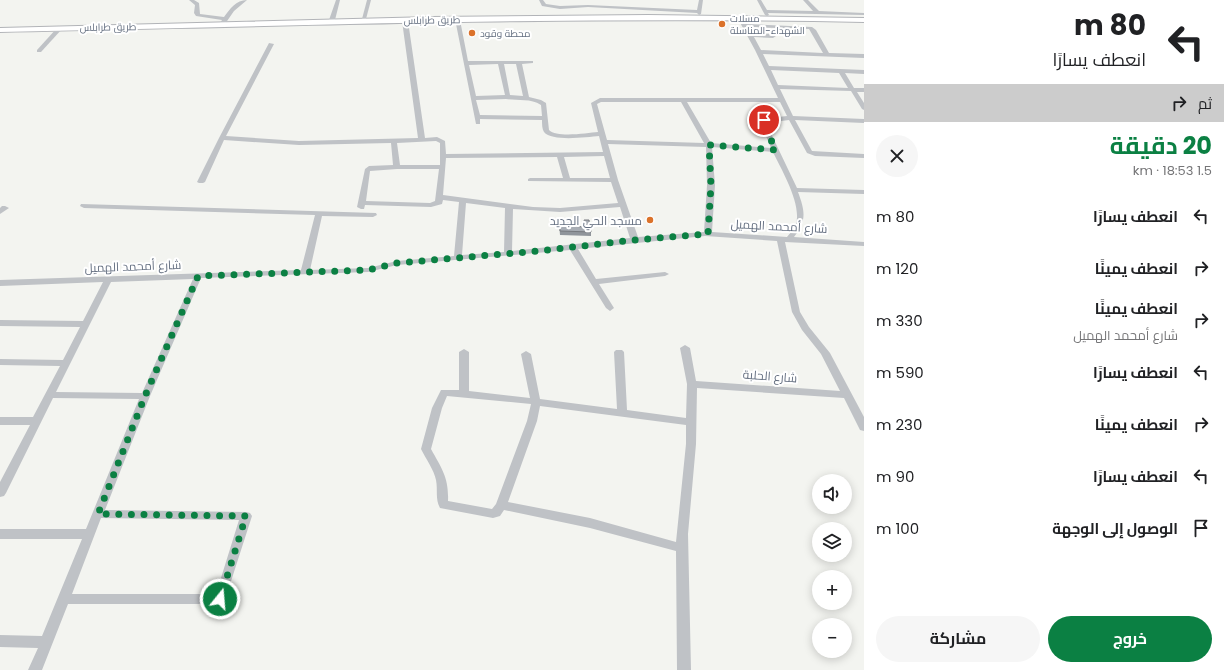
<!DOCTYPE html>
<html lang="ar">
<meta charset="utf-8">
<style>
body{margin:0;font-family:Poppins,Cairo,sans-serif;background:#f6f6f6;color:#202124;direction:rtl;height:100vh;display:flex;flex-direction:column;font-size:15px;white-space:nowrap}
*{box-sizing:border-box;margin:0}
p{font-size:13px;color:#757577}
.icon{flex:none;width:22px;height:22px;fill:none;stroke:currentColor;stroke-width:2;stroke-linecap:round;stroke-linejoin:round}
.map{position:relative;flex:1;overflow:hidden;direction:ltr}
.details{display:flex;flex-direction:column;background:#fff;width:360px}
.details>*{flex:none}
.guide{background:#fff;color:#202124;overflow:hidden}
.tools{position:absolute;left:812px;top:474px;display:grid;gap:8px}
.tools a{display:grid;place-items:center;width:40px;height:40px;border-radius:50%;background:#fff;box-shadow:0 2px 10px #0003;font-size:20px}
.pin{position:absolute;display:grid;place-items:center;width:34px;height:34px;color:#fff;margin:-17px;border:2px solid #fff;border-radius:50%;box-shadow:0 1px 4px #0007}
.me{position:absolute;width:44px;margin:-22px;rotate:17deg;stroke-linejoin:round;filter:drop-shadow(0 0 3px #0008)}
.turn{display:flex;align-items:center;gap:14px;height:84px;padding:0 12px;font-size:18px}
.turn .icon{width:52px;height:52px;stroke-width:2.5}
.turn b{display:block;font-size:28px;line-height:34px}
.then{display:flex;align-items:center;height:38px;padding:0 12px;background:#0003;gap:8px;font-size:15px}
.round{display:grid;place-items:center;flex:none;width:42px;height:42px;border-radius:21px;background:#f6f6f6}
.overview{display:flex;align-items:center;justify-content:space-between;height:68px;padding:0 12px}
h1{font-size:24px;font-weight:700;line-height:30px;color:#0b8043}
.cta{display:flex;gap:8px;margin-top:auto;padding:8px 12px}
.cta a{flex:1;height:46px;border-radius:24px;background:#0b8043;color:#fff;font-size:16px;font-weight:700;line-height:46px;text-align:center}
.cta a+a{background:#f6f6f6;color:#202124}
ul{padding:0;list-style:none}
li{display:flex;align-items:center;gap:12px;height:52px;padding:0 12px}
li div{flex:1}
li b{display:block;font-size:15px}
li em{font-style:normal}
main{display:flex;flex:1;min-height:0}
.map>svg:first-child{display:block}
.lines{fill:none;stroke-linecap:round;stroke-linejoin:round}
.highway-casing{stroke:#b2b4b8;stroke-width:2}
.minor{fill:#bfc2c6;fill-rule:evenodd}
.highway{fill:#fff;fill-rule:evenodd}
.wall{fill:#90959b}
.building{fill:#a8adb4;stroke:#76797e}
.route{stroke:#0b8043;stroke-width:7;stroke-dasharray:0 12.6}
.poi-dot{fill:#db722a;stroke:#fff;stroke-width:1.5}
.labels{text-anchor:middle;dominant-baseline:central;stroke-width:4;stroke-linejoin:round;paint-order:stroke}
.far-poi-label{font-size:10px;fill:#646f80;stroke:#fff;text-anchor:start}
.far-street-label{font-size:10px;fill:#646f80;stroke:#fff}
.poi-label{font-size:12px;fill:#646f80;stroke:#fff;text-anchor:end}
.street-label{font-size:12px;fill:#646f80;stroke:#fff}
</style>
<main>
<section class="details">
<div class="guide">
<div class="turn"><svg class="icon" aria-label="left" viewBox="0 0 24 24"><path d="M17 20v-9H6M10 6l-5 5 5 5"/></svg><div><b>80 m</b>انعطف يسارًا</div></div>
<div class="then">ثم<svg class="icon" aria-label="right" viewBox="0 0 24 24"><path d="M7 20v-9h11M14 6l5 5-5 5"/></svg></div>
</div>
<div class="overview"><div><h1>20 دقيقة</h1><p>1.5 km · 18:53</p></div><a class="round"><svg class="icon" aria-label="close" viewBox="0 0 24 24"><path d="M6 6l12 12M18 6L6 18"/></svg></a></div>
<ul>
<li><svg class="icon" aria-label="left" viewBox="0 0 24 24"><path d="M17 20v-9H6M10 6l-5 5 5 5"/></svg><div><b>انعطف يسارًا</b></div><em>80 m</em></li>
<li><svg class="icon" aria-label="right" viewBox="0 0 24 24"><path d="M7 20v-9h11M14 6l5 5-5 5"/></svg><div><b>انعطف يمينًا</b></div><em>120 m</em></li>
<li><svg class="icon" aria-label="right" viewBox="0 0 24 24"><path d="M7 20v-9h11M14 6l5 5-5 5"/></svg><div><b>انعطف يمينًا</b><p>شارع أمحمد الهميل</p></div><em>330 m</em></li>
<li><svg class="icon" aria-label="left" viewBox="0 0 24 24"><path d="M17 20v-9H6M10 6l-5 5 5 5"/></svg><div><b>انعطف يسارًا</b></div><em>590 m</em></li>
<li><svg class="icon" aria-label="right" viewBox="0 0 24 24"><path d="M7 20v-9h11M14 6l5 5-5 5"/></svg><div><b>انعطف يمينًا</b></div><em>230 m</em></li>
<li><svg class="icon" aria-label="left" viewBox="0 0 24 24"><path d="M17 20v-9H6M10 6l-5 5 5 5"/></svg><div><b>انعطف يسارًا</b></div><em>90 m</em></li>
<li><svg class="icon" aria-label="arrive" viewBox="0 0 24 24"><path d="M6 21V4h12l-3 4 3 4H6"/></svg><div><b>الوصول إلى الوجهة</b></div><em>100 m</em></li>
</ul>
<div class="cta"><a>خروج</a><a>مشاركة</a></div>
</section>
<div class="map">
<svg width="864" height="670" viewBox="0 0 864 670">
<rect width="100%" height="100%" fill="#f3f4f0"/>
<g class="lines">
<g class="highway-casing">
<path id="highway" d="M648,15L864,18V22C576,16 288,26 0,32V28L432,17Z"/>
</g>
<g class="minor">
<path d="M189,0H194L199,3L200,14L224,17C230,9 236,0 247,0L234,11L225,24L223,25L220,23L222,20L196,16L194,13L195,5Z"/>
<path d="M336,0H340L335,20L332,22L329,20Z"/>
<path d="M367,0H371L366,19L364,20L362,19Z"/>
<path d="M539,0H543L546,4L560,6L588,5L697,10L699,0H703L701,14L699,15L697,13L588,7L560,9L542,6Z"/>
<path d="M757,0H761L767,10L813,11L803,0H808L819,11L864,13V15L768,13L769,15L767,16L765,15Z"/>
<path d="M737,16H741L746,24L812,27L816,30L829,53L864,54V58L763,54L769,66L864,70V74L845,73L854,88H864V92H857L864,103V110L862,109L851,91L780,89L793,116L864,119V123L795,120L812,151L864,154V158L815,156L807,153L789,120L766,123L797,188L864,190V194L798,192C805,211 807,221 794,237L864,242V246L785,242L800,312L809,327L830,353L864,417V431L860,430L844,398L697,388L696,444L688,534L691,670H677L676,551L590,528L504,510L500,516L493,518L440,508C435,499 438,490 436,480C434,470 426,459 421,449L432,408L441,390H459V352L464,349L469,352V391L530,398L521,354L526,351L531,354L540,399L617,409L614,352L616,350H622L624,352L627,410L686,418L687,384L680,348L685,345L690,348L696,381L840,391L821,354L802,330L792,312L777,241L705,236L578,249L596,279L665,272L669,274L665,276L599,284L614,308L610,311L606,308L570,250L397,265L368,272L201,278L150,396L105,510L246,512L250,513L252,516L224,603L220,604H68L42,670H28L38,648L0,647V635L42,636L82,539H0V529H86L139,399L53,398L6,493L4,496L0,497V482L30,425H0V417H33L60,366L0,365V359L63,360L80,327L0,326V320L83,321L103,282L0,286V280L301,270L315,215L84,208L80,206L81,204L376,213L377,215L373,217L322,216L310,270L368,268L397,261L454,256L459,202L443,200L442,204L431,207L365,205L364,209H361L357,207L365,169L369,166L393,165L391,143L299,145L224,140L205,182L203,183H199L197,182L219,138L269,43L274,44L226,136L299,141L418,138L402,21L405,19L408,21L425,138L437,137L445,141L446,154L603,152L599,136C587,137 552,142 544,132C542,129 542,124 542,120L480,119V124H476L455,19L460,20L468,61H533V63L522,64L529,97L541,100L546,103L549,130C557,138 587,133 598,132L591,103L600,98H778L755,50L737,17ZM748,27L809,29L823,53L761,50L754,37L773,38L776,36L773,34L752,33ZM498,64L505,95L476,96L469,65ZM504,64H516L523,96L510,95ZM771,70L839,73L848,88L778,85ZM506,99C517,101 530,98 541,105L542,116L480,115L476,100ZM601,102H681L704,143L607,140L597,104ZM687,102H780L787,116L769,118L760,122L771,148L711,143ZM436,141L440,143V165H400L397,143ZM608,144L706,147L707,185L704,232L638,237L618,180ZM712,147L773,152C781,169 802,204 796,224C794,229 790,233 787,237L712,232L715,185ZM604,156L610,178H570L564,157ZM557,157L563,178H530L528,179V181L611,182L618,203L560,208L533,207L443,195L446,158ZM397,169H439L435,201L430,203L366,201L370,171ZM466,203L505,208L504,252L462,255ZM620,207L630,238L512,251L513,209L560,212ZM193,279L142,393L56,392L111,282ZM447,396L531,404L527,421L496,504L492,509L448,501C449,478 442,469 431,449L442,408ZM540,406L686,425V444L676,542L590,518L508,502L537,421ZM101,518L239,520L216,594H72Z"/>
<path d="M57,28L62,29L41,52H37V50Z"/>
<path d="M2,206H5L9,208L0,214V208Z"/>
</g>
<use href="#highway" class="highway"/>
</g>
<path class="wall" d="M559,219L569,229L583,227L584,220L591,232V236L560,235L559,223Z"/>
<path class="building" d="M559,219H568L569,229V226L585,227L584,220H589L591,232L560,231Z"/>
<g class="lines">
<path class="route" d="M220,599L246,516L98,514L145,396L198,276L368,270L397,263L539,251L634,240L708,234L711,185L709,145L776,150L763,124L764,120"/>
</g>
<g class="poi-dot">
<circle cx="722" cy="24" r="4"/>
<circle cx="472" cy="33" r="4"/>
<circle cx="650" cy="220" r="4"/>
</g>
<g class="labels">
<g class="far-poi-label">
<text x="730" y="18">مسلات<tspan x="730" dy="12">الشهداء-المناسلة</tspan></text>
<text x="480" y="33">محطة وقود</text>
</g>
<g class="far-street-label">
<text transform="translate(432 20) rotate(-1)">طريق طرابلس</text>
<text transform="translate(108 27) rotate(-1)">طريق طرابلس</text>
</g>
<g class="poi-label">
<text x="642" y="220">مسجد الحي الجديد</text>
</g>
<g class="street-label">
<text transform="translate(779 226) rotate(3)">شارع أمحمد الهميل</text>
<text transform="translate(133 266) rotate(-2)">شارع أمحمد الهميل</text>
<text transform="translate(770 376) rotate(4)">شارع الحلبة</text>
</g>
</g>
</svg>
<div class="tools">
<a><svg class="icon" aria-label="sound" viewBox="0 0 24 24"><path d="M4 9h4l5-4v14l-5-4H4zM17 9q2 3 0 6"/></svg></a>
<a><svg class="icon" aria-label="layers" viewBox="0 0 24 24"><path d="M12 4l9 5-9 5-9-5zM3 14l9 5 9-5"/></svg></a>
<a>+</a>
<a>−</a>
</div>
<div class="pin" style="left:764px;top:120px;background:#d93025"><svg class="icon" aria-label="arrive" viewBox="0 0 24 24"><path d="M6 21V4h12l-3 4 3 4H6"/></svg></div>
<svg class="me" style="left:220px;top:599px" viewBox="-20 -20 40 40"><circle r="17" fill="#0b8043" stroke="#fff" stroke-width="3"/><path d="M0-11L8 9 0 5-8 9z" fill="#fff"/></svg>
</div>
</main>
